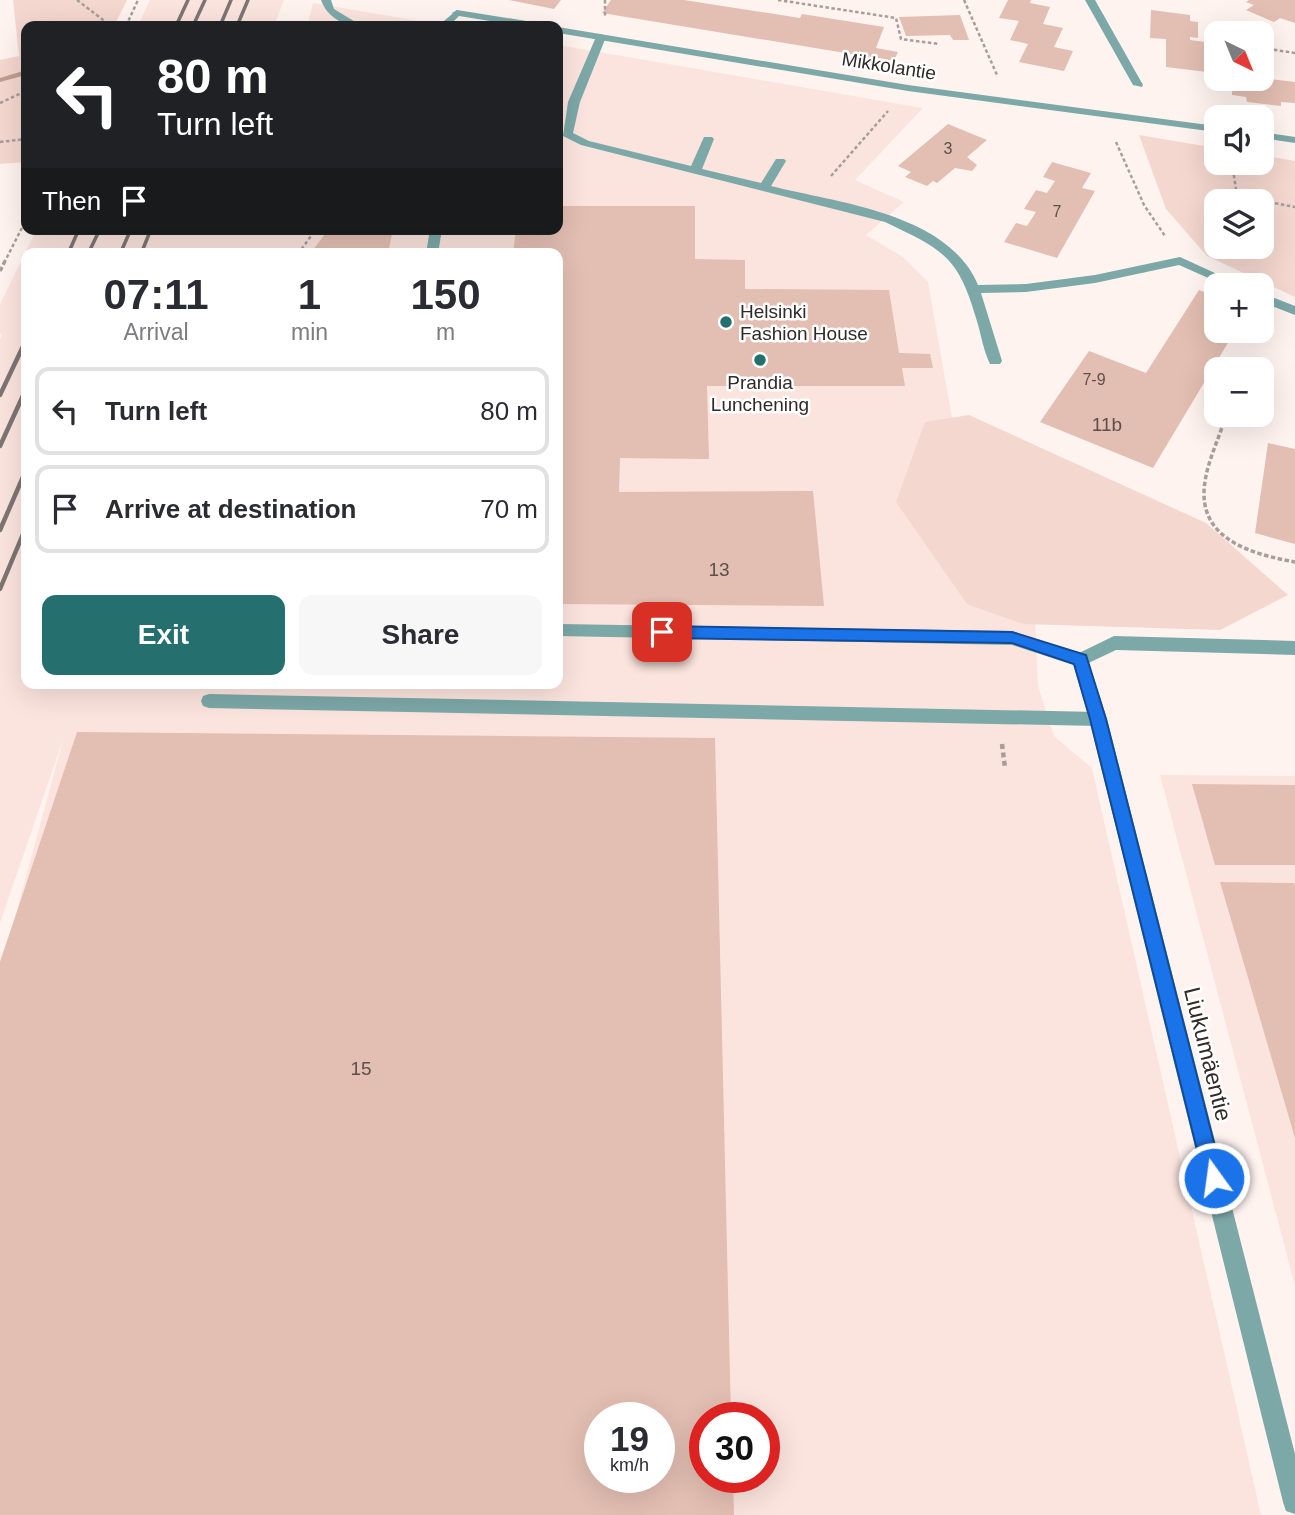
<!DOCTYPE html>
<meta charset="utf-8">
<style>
body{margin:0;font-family:Arial,sans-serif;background:#f7f7f7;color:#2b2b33;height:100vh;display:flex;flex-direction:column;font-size:26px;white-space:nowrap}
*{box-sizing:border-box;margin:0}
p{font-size:23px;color:#7c7c81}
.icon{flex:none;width:38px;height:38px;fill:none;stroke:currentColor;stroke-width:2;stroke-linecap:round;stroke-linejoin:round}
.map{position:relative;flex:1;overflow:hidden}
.side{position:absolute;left:21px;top:248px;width:542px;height:441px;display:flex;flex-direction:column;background:#fff;border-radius:14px;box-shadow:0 7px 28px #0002}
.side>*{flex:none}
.top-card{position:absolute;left:21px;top:21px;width:542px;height:214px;border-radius:14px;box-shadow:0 7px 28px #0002;background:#202124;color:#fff;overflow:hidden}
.needle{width:46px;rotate:137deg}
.tools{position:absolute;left:1204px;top:21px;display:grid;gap:14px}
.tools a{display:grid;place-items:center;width:70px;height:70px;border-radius:14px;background:#fff;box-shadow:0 7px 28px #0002;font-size:35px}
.speed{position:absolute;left:584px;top:1402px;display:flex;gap:14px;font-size:35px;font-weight:700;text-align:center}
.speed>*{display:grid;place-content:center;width:91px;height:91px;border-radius:50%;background:#fff;box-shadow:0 7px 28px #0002;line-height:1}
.speed small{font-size:18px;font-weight:400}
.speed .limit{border:10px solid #d22;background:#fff;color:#111}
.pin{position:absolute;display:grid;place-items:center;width:60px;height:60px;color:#fff;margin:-30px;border-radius:14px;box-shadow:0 4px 10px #0006}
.me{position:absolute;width:77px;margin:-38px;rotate:346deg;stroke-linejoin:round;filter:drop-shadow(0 0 5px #0008)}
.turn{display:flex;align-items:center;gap:24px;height:147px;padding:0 21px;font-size:32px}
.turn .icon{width:91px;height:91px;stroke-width:2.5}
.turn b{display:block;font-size:49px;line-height:60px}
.then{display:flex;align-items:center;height:66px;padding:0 21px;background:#0003;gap:14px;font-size:26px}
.eta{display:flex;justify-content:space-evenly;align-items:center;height:119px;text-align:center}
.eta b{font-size:42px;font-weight:600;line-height:49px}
.primary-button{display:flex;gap:14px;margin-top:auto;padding:14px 21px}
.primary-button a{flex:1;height:80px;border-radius:14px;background:#25706f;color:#fff;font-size:28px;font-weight:600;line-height:80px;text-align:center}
.primary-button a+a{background:#f7f7f7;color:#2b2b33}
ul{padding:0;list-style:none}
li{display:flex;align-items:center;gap:21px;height:88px;margin:0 14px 10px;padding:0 7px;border:4px solid #e1e1e2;border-radius:14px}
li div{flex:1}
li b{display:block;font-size:26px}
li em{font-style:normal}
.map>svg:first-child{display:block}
.built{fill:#fbe4dd;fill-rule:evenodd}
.green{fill:#f4d7ce;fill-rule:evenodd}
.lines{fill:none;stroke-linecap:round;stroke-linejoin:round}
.stream{fill:#c19c91;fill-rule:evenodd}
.building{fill:#e3beb2;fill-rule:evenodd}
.path-far2{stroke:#a79e9c;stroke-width:2.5;stroke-dasharray:3.5 2.5;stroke-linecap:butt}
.path-far1{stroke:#a79e9c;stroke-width:3.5;stroke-dasharray:4.5 2.5;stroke-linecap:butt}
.path{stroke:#a79e9c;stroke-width:4.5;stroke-dasharray:5 3.5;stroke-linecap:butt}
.service{fill:#7ca8a7;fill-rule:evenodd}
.minor{fill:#7ca8a7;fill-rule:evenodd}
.rail-far1{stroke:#7d7573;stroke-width:3.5}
.rail{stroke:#7d7573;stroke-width:4.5}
.route{fill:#1a73e8;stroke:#114b97;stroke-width:2}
.poi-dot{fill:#25706f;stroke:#fff;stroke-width:2.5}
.labels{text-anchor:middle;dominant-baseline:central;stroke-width:5;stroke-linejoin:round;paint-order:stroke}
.far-number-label{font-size:16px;fill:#5d504b}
.far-street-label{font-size:19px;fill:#302b29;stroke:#fff}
.far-poi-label{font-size:19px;fill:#302b29;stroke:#fff;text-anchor:start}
.number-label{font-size:19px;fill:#5d504b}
.street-label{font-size:23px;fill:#302b29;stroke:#fff}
</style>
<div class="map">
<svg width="1295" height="1515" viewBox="0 0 1295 1515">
<rect width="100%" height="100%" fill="#fff3f0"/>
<g class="built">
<path d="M150,0H284L274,26H138Z"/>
<path d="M313,3L449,26H307Z"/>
<path d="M558,45L923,108L855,180L904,202L866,235L903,257L928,282L985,604L1035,617L1038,686L1054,736L1092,768L1261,1515H0V959L13,925L63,740L0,923V339L2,334H0V304L37,229H558ZM26,254H558V684H26ZM600,1418H660V1477H600ZM705,1418H765V1477H705Z"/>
<path d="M1160,775L1295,776V1286Z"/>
</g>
<g class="green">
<path d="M13,0H127L114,26H26V162L0,164V60L19,56Z"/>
<path d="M1139,135L1216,148V163H1262V155L1295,161V297L1207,256L1166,209ZM1216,201H1262V247H1216Z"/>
<path d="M969,415L1206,523L1288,595L1220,630L1023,624L967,604L896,502L925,422Z"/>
</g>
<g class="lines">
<path class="stream" d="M23,71H26V75L0,82V78Z"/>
</g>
<g class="building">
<path d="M509,0H561L554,9Z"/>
<path d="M611,0H684L800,18L802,14L884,27L876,48L898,52L894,61L602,13Z"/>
<path d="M1008,0H1031L1030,3L1050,7L1043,24L1063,28L1054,47L1073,51L1064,71L1019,62L1028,44L1010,40L1019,21L999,18Z"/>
<path d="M1249,0H1295V23L1280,18L1274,22L1246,10L1254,5L1246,2Z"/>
<path d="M1151,10L1190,15V21L1198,22V38L1190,37V40L1206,42V49L1214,50L1215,65L1206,64L1207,72L1166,67V39L1150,38Z"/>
<path d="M960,15L969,40H953L950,35L906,36L899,17Z"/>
<path d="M1262,78L1295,82V103L1281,102V106L1247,102L1246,97L1232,95V79Z"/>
<path d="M948,124L987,140L967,157L977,165L972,171L955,168L937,183L933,181L927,186L905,177L911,172L898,166Z"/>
<path d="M1052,162L1091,173L1082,188L1095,191L1057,258L1004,242L1016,223L1027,226L1036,212L1024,209L1036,190L1047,193L1055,181L1043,177Z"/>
<path d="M558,206H695V259L745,260V289L889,290L899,353L930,354L933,368H902L905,386H707L709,459L620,458L619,492L813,491L824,606L558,604V254H513L516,229H558Z"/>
<path d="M393,229L388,254H310L328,230Z"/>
<path d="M1199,290L1216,296V331H1235L1153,468L1040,422L1089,351L1146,373Z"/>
<path d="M1268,443L1295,449V544L1255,533Z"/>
<path d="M77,732L715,738L731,1418H705V1477H733L734,1515H0V962ZM600,1418H660V1477H600Z"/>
<path d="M1192,784L1295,785V865H1215Z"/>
<path d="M1220,882L1294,883L1295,886V1138Z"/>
</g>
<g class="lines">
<g class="path-far2">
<path d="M77,0L111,26"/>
<path d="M605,0V16"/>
<path d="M778,0L896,18L901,39L939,44"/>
<path d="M964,0L997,75"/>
<path d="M126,26L138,0"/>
<path d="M1262,48L1295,53"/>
<path d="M1223,79V91"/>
<path d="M0,103L26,91"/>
<path d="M0,142L26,139"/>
<path d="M1116,142L1144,205L1165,236"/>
<path d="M1232,163L1237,196L1295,207"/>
<path d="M831,176L888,111"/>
<path d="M298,254L316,229"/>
<path d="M4,263L26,220"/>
</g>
<g class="path-far1">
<path d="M0,271L5,261"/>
<path d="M1226,415C1219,440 1204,467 1204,494C1204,542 1257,555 1295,562"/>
</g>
<path class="path" d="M1002,744L1005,768"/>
<g class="service">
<path d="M321,0H331L334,9L362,26C344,27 327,17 321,0Z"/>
<path d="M457,10L462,13L449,26H438Z"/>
<path d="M601,34L606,37L580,102L573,133L589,141L691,166L704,137H712L714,139L702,169L761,183L776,159H784L786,161L771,186C838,203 948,213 978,285L1026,284L1095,275L1180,257L1241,285H1224L1179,265L1095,283L1026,292L981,293L1002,361L1000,364H990C983,350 981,333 976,318C958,255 941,249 885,222L581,145L563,136L568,102L596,37Z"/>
<path d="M430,229H442L438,254H426Z"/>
<path d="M1262,293L1295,306V315L1262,302Z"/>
<path d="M558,624L1012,631L1079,653L1114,636L1295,641V655L1116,650L1080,667L1012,645L558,636Z"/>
<path d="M209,694L1098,712L1104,714L1107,719L1104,724L1098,726L209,708L203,706L201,701L203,696Z"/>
</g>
<g class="minor">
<path d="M1085,0H1095L1143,85L1142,87L1133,85Z"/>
<path d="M457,10L539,23L544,26H521L453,15L452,13Z"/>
<path d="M558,27L908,85L1216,126V132L908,91L558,33Z"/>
<path d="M1262,132L1295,137V143L1262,138Z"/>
<path d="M1080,653L1086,655L1088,660L1107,719L1295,1454V1514L1286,1511L1283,1502L1089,719L1072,660L1074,655Z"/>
</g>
<g class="rail-far1">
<path d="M176,26L188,0"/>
<path d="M193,26L205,0"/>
<path d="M220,26L231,0"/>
<path d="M237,26L248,0"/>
<path d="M68,254L79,229"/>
<path d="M88,254L100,229"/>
<path d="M120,254L131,229"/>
<path d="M141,254L151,229"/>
</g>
<g class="rail">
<path d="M0,395L26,340"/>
<path d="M0,446L26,389"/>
<path d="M0,530L26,470"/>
<path d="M0,589L26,527"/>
</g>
</g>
<path class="route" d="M662,626L1012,632L1086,655L1106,719L1223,1178L1221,1185L1214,1188L1207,1185L1204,1178L1090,719L1074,664L1012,643L662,638L655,632Z"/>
<g class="poi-dot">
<circle cx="726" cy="322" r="7"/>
<circle cx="760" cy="360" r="7"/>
</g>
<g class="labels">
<g class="far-number-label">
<text x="948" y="148">3</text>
<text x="1057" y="211">7</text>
<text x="1094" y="379">7-9</text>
</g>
<g class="far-street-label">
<text transform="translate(889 66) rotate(9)">Mikkolantie</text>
</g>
<g class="far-poi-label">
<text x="740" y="311">Helsinki<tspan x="740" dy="22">Fashion House</tspan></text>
<text x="760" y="382" text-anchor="middle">Prandia<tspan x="760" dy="22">Lunchening</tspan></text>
</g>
<g class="number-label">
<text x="1107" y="424">11b</text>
<text x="719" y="569">13</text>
<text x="361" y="1068">15</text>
</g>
<g class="street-label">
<text transform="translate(1208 1054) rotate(76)">Liukumäentie</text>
</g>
</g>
</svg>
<div class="tools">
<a><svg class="needle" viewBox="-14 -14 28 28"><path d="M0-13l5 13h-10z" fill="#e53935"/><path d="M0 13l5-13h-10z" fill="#7c7c81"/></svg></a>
<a><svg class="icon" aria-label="sound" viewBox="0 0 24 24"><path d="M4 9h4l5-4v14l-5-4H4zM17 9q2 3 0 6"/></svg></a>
<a><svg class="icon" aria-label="layers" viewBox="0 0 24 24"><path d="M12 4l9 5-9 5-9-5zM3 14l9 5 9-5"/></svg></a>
<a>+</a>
<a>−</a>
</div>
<div class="speed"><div>19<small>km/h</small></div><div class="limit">30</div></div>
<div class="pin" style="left:662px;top:632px;background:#d93025"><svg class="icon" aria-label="arrive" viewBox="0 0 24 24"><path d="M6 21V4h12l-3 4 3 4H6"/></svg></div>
<svg class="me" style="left:1214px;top:1178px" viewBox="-20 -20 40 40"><circle r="17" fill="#1a73e8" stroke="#fff" stroke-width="3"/><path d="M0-11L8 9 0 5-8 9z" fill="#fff"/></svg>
<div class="top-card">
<div class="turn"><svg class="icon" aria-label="left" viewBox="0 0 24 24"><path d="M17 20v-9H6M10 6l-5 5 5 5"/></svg><div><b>80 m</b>Turn left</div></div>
<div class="then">Then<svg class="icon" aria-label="arrive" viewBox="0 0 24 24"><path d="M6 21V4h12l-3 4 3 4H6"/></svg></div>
</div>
<section class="side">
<div class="eta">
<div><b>07:11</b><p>Arrival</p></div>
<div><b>1</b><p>min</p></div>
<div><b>150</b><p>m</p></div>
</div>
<ul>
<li><svg class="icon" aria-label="left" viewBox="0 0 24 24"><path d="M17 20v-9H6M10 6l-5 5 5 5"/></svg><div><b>Turn left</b></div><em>80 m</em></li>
<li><svg class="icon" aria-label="arrive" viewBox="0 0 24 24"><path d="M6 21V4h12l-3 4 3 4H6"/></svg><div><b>Arrive at destination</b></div><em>70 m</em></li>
</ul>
<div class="primary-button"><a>Exit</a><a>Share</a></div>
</section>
</div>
